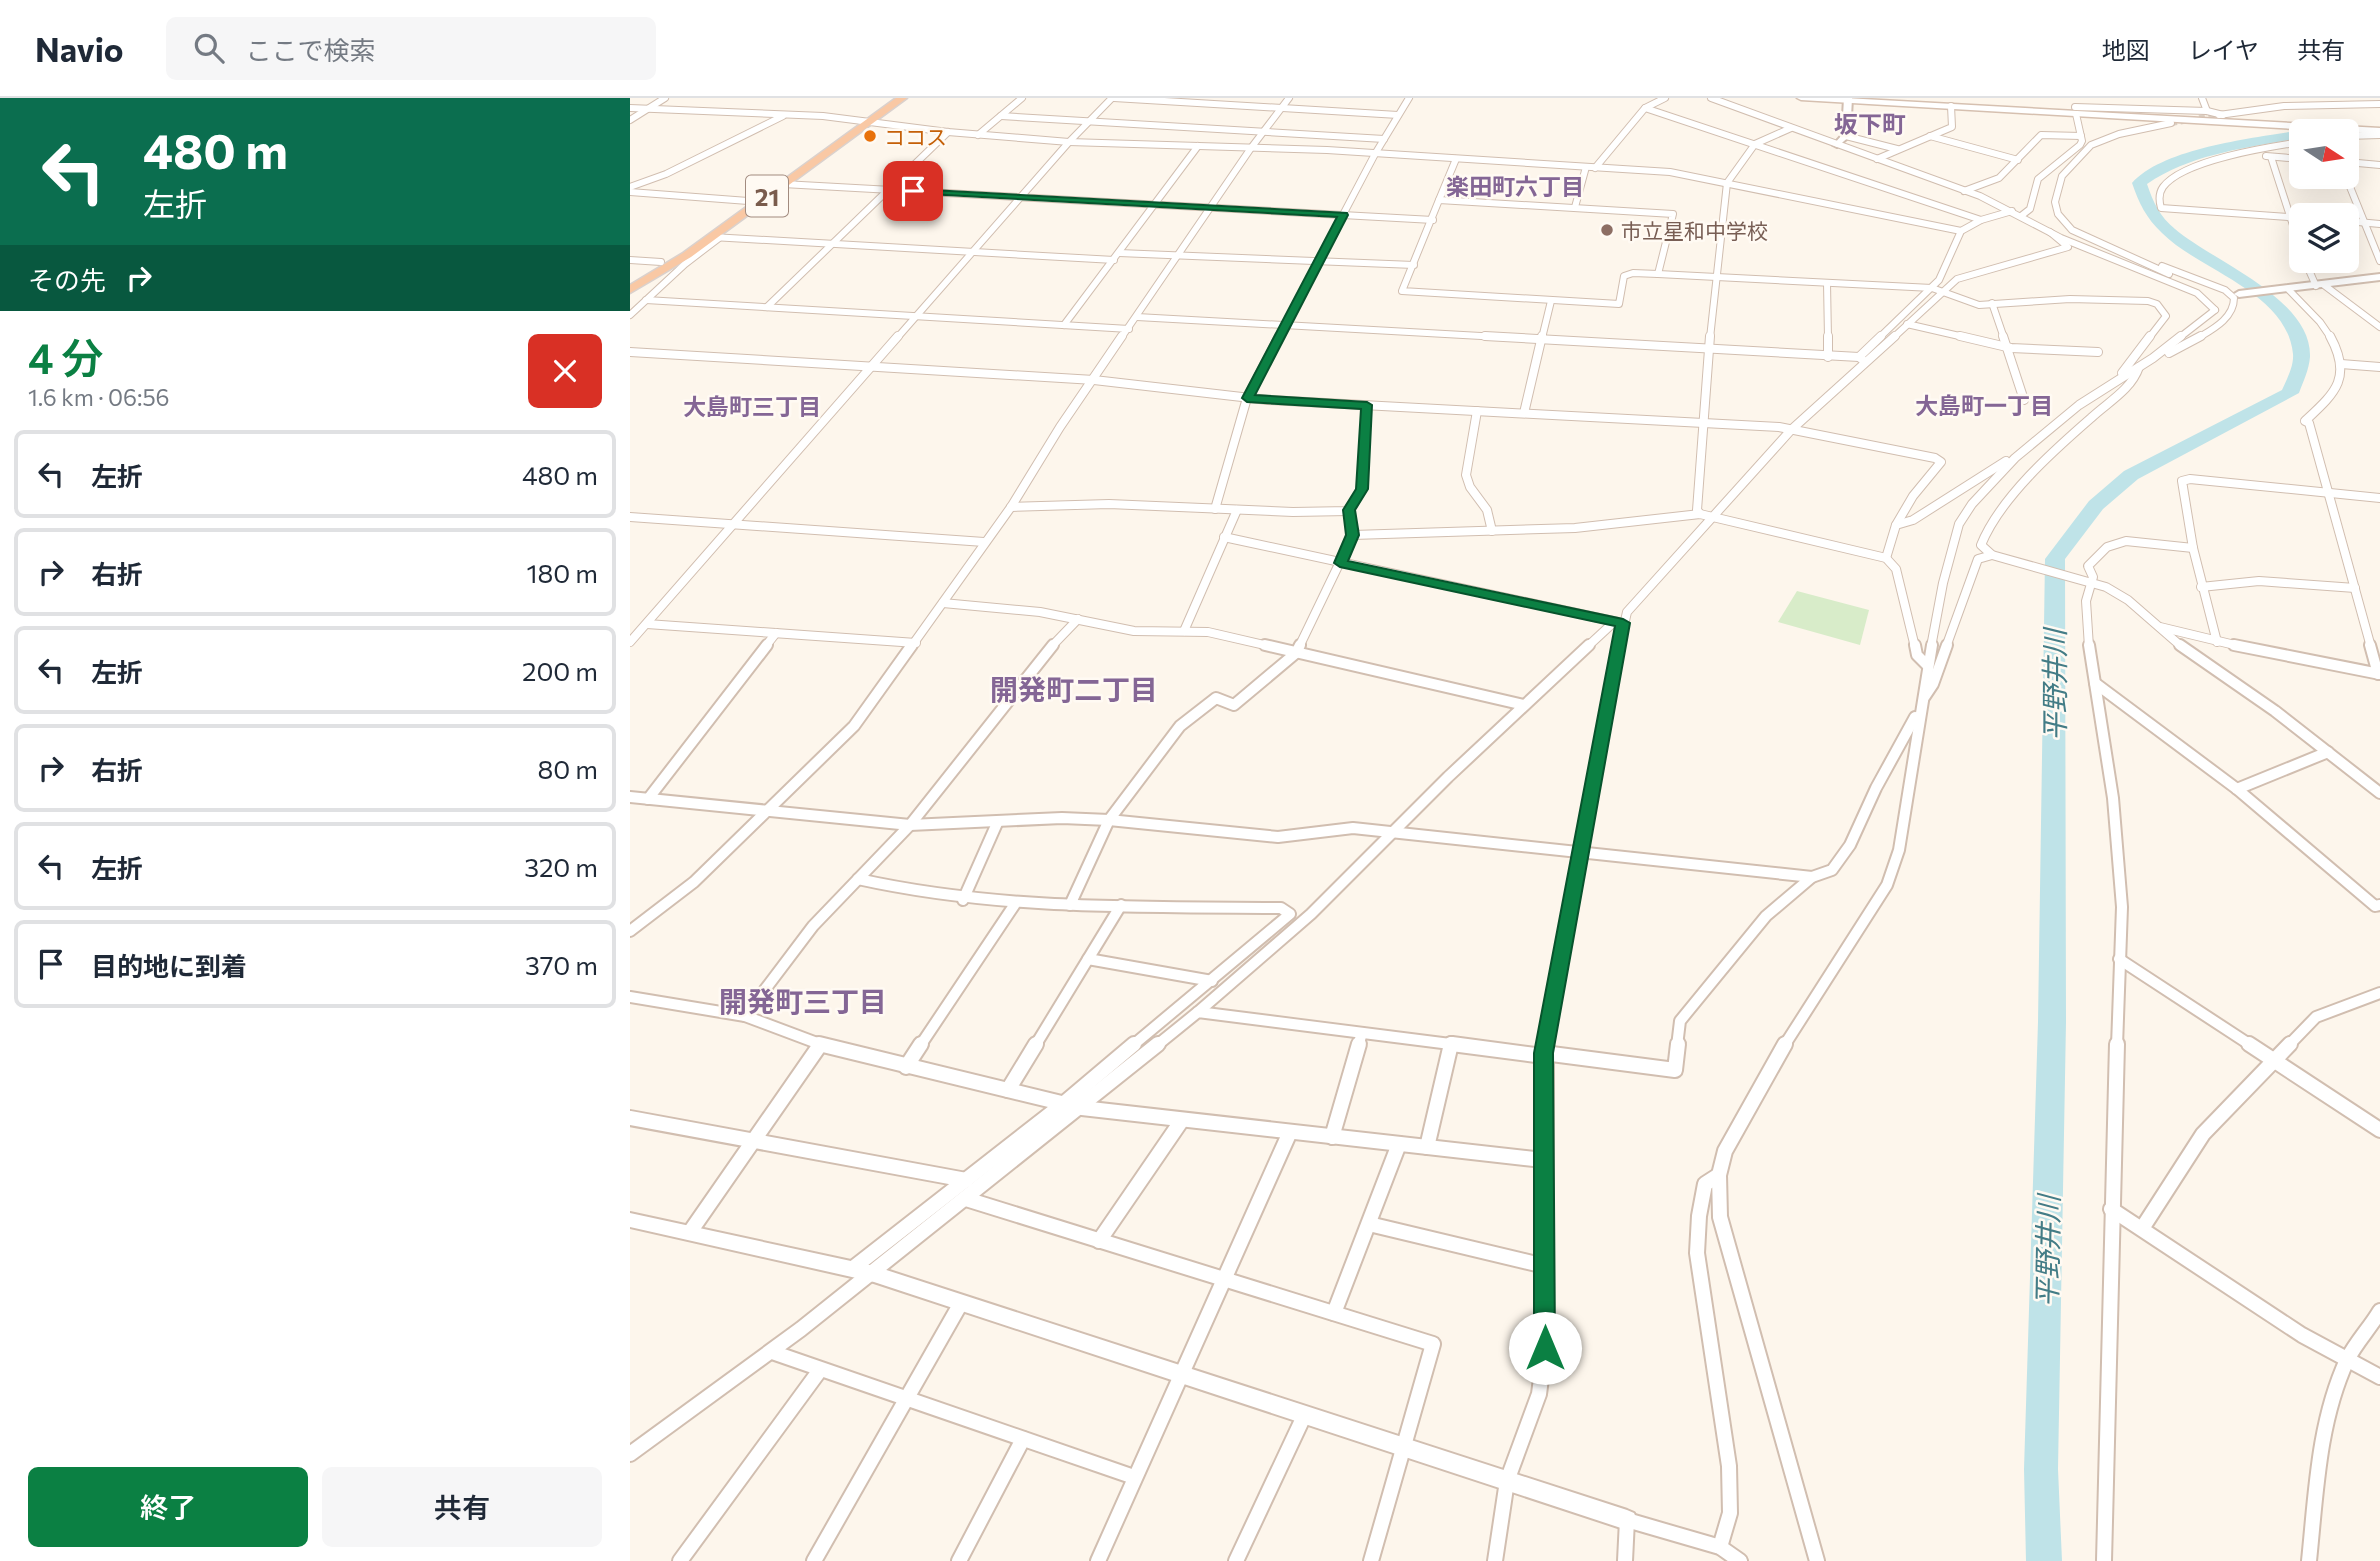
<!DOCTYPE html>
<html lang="ja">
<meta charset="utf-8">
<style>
body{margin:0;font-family:Commissioner,"Noto Sans JP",sans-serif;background:#f6f6f7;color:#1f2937;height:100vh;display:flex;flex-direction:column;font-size:26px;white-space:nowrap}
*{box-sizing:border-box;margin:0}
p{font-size:23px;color:#747a83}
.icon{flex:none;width:38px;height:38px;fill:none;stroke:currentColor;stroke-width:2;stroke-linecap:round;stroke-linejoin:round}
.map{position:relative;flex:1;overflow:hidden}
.panel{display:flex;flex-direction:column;background:#fff;width:630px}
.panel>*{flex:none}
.hud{background:#0b6e4f;color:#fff;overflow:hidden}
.needle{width:46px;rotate:102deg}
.buttons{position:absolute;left:1659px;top:21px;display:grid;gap:14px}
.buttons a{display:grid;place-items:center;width:70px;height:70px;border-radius:10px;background:#fff;box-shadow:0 7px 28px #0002;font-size:35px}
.pin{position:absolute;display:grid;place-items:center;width:60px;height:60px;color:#fff;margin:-30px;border-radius:14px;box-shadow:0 4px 10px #0006}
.me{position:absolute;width:77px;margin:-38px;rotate:0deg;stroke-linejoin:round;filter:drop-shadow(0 0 5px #0008)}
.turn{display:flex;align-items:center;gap:24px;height:147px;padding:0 28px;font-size:32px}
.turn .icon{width:91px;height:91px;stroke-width:2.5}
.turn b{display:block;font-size:49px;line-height:60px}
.then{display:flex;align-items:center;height:66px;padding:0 28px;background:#0003;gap:14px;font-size:26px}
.round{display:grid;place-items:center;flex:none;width:74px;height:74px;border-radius:10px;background:#f6f6f7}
.head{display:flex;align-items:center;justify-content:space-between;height:119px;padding:0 28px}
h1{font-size:42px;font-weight:600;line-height:52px;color:#0b8043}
.cta{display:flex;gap:14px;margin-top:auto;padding:14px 28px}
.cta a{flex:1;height:80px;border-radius:10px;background:#0b8043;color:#fff;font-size:28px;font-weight:600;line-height:80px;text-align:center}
.cta a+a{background:#f6f6f7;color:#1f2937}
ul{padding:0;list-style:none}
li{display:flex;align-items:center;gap:21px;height:88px;margin:0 14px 10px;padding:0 14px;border:4px solid #e0e1e3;border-radius:10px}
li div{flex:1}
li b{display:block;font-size:26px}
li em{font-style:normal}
header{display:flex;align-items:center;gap:42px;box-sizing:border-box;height:98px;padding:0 35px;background:#fff;border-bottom:2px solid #e0e1e3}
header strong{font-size:33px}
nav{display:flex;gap:38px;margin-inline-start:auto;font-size:24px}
.search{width:490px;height:63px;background:#f6f6f7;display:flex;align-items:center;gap:18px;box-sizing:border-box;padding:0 24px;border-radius:10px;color:#747a83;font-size:26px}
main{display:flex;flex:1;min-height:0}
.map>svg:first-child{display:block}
.green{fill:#d8ecc9}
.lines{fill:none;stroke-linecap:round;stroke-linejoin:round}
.river{fill:#bfe3e8;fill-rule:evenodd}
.minor-tunnel{stroke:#dcd0c4;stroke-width:6;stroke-dasharray:6 3.5;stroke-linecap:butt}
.minor-far3-casing{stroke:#d1beb0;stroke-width:8}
.minor-far2-casing{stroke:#d1beb0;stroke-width:10}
.minor-far1-casing{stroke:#d1beb0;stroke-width:14}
.minor-casing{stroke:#d1beb0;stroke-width:18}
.tertiary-casing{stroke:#d1beb0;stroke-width:4}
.secondary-casing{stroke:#d6c0b0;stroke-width:3}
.trunk-casing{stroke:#dad1cd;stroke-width:3}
.minor-far3{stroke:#fff;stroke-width:6}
.minor-far2{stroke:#fff;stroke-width:8}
.minor-far1{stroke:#fff;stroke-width:10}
.minor{stroke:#fff;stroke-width:14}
.tertiary{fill:#fff;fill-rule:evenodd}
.secondary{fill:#fff;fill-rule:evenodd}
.trunk{fill:#f9c8a4;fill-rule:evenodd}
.route{fill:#0b8043;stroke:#07532c;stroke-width:2}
.food-dot{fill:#e8710a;stroke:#fffaf3;stroke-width:2.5}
.education-dot{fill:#8d6e63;stroke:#fffaf3;stroke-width:2.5}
.labels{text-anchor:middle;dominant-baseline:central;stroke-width:5;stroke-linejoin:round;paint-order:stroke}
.far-food-label{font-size:21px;fill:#c56008;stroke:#fffaf3;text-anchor:start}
.far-education-label{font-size:21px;fill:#785e54;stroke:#fffaf3;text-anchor:start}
.far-neighbourhood-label{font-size:23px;font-weight:bold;fill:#846695;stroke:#fffaf3}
.far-quarter-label{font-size:24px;font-weight:bold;fill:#846695;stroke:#fffaf3}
.shield{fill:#fffaf3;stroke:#a28b7f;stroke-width:2}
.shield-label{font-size:24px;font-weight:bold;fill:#7a5c4d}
.water-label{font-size:28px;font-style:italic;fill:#437c86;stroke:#fffaf3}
.neighbourhood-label{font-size:28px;font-weight:bold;fill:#846695;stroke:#fffaf3}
</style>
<header>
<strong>Navio</strong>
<div class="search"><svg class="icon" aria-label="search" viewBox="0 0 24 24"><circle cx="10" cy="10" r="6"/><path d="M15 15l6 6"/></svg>ここで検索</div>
<nav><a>地図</a><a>レイヤ</a><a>共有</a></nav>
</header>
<main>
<section class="panel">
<div class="hud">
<div class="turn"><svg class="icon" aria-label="left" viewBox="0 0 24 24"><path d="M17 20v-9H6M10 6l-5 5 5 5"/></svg><div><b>480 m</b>左折</div></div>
<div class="then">その先<svg class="icon" aria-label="right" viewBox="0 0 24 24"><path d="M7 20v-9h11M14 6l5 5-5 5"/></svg></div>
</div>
<div class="head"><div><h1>4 分</h1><p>1.6 km · 06:56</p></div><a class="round" style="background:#d93025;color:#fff"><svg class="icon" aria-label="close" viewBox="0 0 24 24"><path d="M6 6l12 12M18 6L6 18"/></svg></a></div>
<ul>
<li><svg class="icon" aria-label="left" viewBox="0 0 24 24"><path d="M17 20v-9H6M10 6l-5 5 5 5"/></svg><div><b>左折</b></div><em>480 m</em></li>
<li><svg class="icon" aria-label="right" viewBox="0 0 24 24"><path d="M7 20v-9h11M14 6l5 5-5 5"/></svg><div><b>右折</b></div><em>180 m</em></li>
<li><svg class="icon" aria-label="left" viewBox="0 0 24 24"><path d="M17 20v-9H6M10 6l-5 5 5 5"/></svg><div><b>左折</b></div><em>200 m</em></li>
<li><svg class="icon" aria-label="right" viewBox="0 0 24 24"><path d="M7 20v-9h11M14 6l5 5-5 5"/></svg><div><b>右折</b></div><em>80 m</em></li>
<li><svg class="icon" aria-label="left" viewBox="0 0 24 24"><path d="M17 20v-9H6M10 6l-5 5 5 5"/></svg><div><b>左折</b></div><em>320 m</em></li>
<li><svg class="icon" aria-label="arrive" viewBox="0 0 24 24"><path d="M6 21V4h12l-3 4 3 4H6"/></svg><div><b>目的地に到着</b></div><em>370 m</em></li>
</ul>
<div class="cta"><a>終了</a><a>共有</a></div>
</section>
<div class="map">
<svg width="1750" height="1463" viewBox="0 0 1750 1463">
<rect width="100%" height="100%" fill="#fdf6ec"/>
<path class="green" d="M1167,493L1239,512L1230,547L1148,524Z"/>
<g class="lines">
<path class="river" d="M1671,32L1676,33H1671V40C1617,50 1563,55 1517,86C1523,104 1530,119 1545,131C1582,163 1682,200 1680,259C1679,272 1673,284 1669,295L1508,381L1473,411L1435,461L1436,924L1428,1371L1432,1463H1396L1394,1371L1408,924L1415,461L1459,403L1494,373L1652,292C1657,281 1664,268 1663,256C1657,194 1570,173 1532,135C1516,120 1509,105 1502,85C1534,49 1625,40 1671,32Z"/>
<path class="minor-tunnel" d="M1541,25L1589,17"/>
<g class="minor-far3-casing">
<g id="minor-far3">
<path d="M484,0L768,17"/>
<path d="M1081,0L1350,98L1431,140L1567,195L1585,212"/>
<path d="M1572,0L1577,13"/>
<path d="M1445,9L1577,13L1593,17"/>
<path d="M0,10L193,18L318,34L439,44L697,52L1040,74L1331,133"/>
<path d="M1015,10L1351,122"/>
<path d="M1589,17L1654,8L1750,6"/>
<path d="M371,18L754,41"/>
<path d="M0,22L35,0"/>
<path d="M348,37L392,0"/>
<path d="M1216,38L1267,51"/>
<path d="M1300,38L1388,62"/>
<path d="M1717,38L1750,37"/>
<path d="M1671,44C1638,49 1553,62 1533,89C1528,96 1529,103 1531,110L1671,120"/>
<path d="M1636,58L1671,61"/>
<path d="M1641,59L1671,152"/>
<path d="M1247,61L1322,29L1321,8"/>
<path d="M1717,64L1750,67"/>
<path d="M965,70L1015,10L1035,0"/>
<path d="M1716,79L1750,163"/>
<path d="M153,86L803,122"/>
<path d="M0,89L36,76L153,18"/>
<path d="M1334,93L1369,80L1411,37L1451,38"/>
<path d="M0,94L118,103"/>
<path d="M809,102L826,61"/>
<path d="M809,102L1043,116L1028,176L1003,175L994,178L989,206L772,193Z"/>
<path d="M945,109L956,69"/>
<path d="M1391,118L1400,111L1408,81L1450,47L1452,43L1446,16"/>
<path d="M1717,123L1750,126"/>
<path d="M82,139L484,162"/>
<path d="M489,155L784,167"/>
<path d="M0,162L31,164"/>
<path d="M1675,163L1686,188"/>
<path d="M1532,168L1595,192L1604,200C1604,220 1583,231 1568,240"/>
<path d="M1028,176L1302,190L1349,207L1440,201L1518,203L1527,206L1536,218L1519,240"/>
<path d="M1539,176L1442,132L1428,116L1425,104L1432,78L1461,47L1489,36L1541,25"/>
<path d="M1197,185L1198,240"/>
<path d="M1694,187L1750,229"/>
<path d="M1659,192L1690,224L1701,240"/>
<path d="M16,202L499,231"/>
<path d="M1362,205L1374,240"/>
<path d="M137,209L318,34"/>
<path d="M0,217L55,166L89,140"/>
<path d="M507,219L887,240"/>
<path d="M1277,226L1338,240"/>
<path d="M434,227L568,48"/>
<path d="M267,240L439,44L482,0"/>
<path d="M491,240L621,50L659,0"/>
<path d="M648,240L745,56L779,0"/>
<path d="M912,240L921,203"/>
<path d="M1080,240L1097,85L1125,46L1161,30"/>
<path d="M1249,240L1309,182L1331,133L1351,122L1382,113"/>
<path d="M1263,240L1327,181L1438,149L1420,134"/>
<path d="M1549,240L1585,212"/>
</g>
</g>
<g class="minor-far2-casing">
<g id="minor-far2">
<path d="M855,238L1229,259L1235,264"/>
<path d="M1198,238V259"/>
<path d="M1330,238L1381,250L1468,254"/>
<path d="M1373,238L1394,302"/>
<path d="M1700,238C1723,280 1705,295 1675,323L1679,325L1741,549"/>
<path d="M0,254L464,282L638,302L1149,329L1305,360L1311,364L1283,398L1266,427"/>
<path d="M1539,255L1571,238"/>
<path d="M1229,259L1251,238"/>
<path d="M1711,266L1750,269"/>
<path d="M1509,269C1501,292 1478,304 1461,320C1423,353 1370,400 1351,447L1362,457L1476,489L1498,502L1552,549"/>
<path d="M1492,275L1520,238"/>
<path d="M847,313L836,377L840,389L857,412L862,433"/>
<path d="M894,315L912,238"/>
<path d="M381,409L479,406L663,414L719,413L732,392L737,307"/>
<path d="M585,411L617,300L649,238"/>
<path d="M1070,416L1067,412L1080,238"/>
<path d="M0,419L354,444"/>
<path d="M723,437L945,430L1070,416L1256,460L1266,471L1285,549"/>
<path d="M594,439L988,524"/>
<path d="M1256,460L1266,427L1283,422L1376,363"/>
<path d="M1571,489L1629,483L1725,490"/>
<path d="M313,505L410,514L504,533L578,534L643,549"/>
<path d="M17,526L286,545"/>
<path d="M1530,529L1613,549"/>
<path d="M554,533L607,412"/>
<path d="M0,544L268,238"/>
<path d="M1587,544L1563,450L1552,383L1560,381L1750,400"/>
<path d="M135,549L146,535"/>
<path d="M281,549L381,409L430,329L492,238"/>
<path d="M421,549L448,521"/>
<path d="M669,549L723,437L719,413"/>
<path d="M957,549L984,524"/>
<path d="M989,549L997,514L1161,332L1265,238"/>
<path d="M1301,549L1313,485L1329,426L1342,406L1385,360L1449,307L1523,260L1551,238"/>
<path d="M1316,549L1348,461L1362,457"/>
<path d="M1459,549L1456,503L1463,479L1458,468L1477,449L1496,443L1563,450"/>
</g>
</g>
<g class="minor-far1-casing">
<g id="minor-far1">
<path d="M635,547L894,607"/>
<path d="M1285,547L1287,557L1298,568"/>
<path d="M1459,547L1483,700L1492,809L1487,948"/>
<path d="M1550,547L1645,613L1750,695"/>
<path d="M1604,547L1750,576"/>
<path d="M1740,547L1748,576"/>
<path d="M1465,585L1607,691L1745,808L1750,807"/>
<path d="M1295,598L1303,586L1317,547"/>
<path d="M1607,691L1698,654"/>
<path d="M0,699L280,727L432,720L479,722L648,739L723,730L1182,779"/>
<path d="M18,701L137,547"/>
<path d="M228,781C368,812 508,809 651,810L660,816L502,948"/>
<path d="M333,802L368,723"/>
<path d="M440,807L479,722L550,628L586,600L604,607L666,555L670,547"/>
<path d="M0,833L64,784L224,628L282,547"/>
<path d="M458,861L582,883"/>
<path d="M1489,861L1622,948"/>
<path d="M0,899L115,918L195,948"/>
<path d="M568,914L681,816L818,679L959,547"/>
<path d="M115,918L183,828L280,727L423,547"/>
<path d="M290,948L385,806"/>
<path d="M405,948L491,807"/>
<path d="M526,948L568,914L836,948"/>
<path d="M728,948L732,935"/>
<path d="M915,948L989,547"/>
<path d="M1047,948L1050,923L1136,818L1182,779L1202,772L1220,747L1246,690L1285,619"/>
<path d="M1154,948L1257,787L1269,752L1302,547"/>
<path d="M1658,948L1686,919L1750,895"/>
</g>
</g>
<g class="minor-casing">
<g id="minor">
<path d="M189,946L452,1010L913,1062"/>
<path d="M822,946L913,958"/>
<path d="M1155,946L1095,1053L1089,1077L1090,1119L1187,1463"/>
<path d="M1619,946L1750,1032"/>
<path d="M914,955L1045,972L1048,946"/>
<path d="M276,969L291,946"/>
<path d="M378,992L406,946"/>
<path d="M0,1020L336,1082"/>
<path d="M702,1039L729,946"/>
<path d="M797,1049L821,946"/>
<path d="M1089,1077L1075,1086L1069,1118L1067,1155L1099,1368L1100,1415L1090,1449"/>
<path d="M336,1101L803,1246L741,1463"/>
<path d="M1481,1111L1672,1237L1750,1279"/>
<path d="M739,1126L915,1168"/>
<path d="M1513,1129L1573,1036L1660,946"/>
<path d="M60,1134L190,947"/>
<path d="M469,1143L552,1022"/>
<path d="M223,1170L433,1006L504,946"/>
<path d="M704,1215L769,1046"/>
<path d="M142,1254L504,1379"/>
<path d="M0,1356L171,1231L528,946"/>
<path d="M50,1463L190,1272"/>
<path d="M184,1463L331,1205"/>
<path d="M329,1463L393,1341"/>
<path d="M468,1463L660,1034"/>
<path d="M606,1463L675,1316"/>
<path d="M865,1463L877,1383L909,1296L915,1250L916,946"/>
<path d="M995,1463L997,1422L1090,1449L1110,1463"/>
<path d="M1474,1463L1487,946"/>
<path d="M1679,1463C1686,1396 1688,1325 1717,1262C1726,1244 1740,1230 1750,1213"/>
</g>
</g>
<g class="tertiary-casing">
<g id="tertiary">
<path d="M1214,0H1222L1220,38L1207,49L1203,47L1212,37Z"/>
<path d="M1750,176V182L1609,199L1604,196L1609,193Z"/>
<path d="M0,1115L244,1168L997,1412L1004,1415L1007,1422L1004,1429L997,1432L244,1184L0,1129Z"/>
</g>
</g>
<g class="secondary-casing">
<path id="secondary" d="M1167,0H1215L1750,30V36L1171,2Z"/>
</g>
<g class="trunk-casing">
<path id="trunk" d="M266,0H277L61,159L0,195V187L53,155Z"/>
</g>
<use href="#minor-far3" class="minor-far3"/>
<use href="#minor-far2" class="minor-far2"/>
<use href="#minor-far1" class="minor-far1"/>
<use href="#minor" class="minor"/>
<use href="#tertiary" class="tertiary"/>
<use href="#secondary" class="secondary"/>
<use href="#trunk" class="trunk"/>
</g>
<path class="route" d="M283,91L717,115L718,117L625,297L737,304L742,307L738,391L725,412L729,437L718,463L993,521L1000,525L923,955L925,1250L922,1257L915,1259L907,1257L904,1250V955L985,528L710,469L704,465L716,437L713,412L726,391L731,311L617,304L612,300L707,119L280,95L279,93Z"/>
<circle class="food-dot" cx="240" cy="38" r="7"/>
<circle class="education-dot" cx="977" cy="132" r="7"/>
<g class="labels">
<g class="far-food-label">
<text x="254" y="38">ココス</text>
</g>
<g class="far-education-label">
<text x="991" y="132">市立星和中学校</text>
</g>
<g class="far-neighbourhood-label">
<text x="885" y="88">楽田町六丁目</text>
<text x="1354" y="307">大島町一丁目</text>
<text x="122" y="308">大島町三丁目</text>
</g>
<g class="far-quarter-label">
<text x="1240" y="25">坂下町</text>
</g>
<rect class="shield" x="116" y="77.5" width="42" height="41" rx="5"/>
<g class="shield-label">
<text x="137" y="98">21</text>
</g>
<g class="water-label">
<text transform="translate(1424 587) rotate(-90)">平野井川</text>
<text transform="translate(1417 1153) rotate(-89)">平野井川</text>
</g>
<g class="neighbourhood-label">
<text x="444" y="591">開発町二丁目</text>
<text x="173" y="903">開発町三丁目</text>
</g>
</g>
</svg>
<div class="buttons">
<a><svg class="needle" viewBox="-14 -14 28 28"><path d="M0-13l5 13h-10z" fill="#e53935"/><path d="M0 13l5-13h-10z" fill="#747a83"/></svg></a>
<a><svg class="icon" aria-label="layers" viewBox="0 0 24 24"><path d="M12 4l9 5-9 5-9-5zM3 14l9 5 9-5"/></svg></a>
</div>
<div class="pin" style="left:283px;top:93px;background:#d93025"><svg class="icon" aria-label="arrive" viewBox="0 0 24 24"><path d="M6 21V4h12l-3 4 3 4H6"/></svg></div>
<svg class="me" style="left:915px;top:1250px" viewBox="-20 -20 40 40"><circle r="19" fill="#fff"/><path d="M0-13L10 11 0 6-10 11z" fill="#0b8043"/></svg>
</div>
</main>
